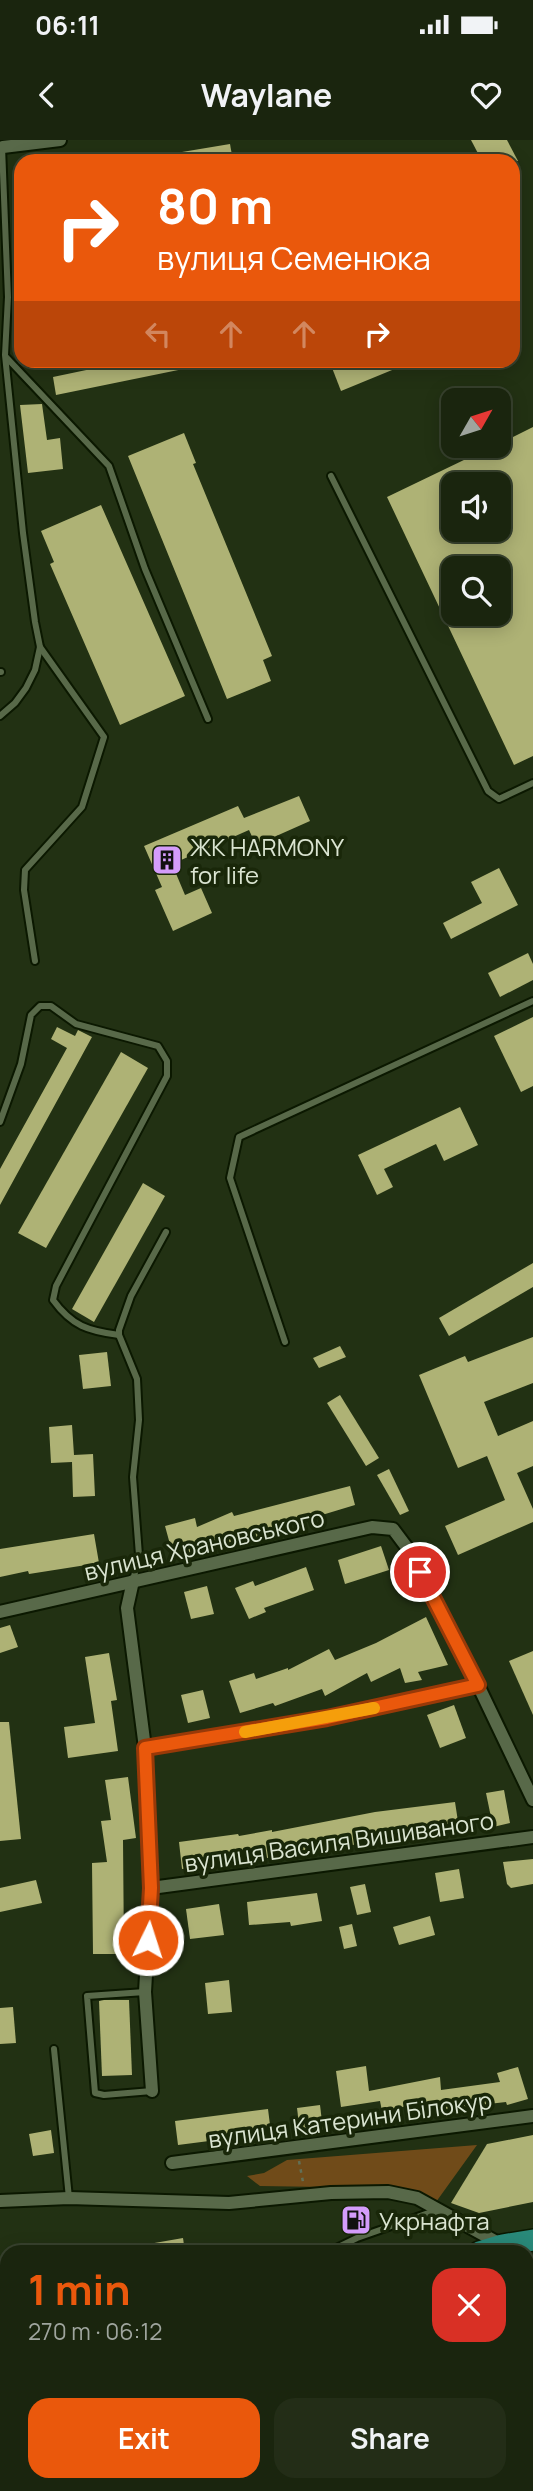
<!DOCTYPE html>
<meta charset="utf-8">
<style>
body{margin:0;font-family:Manrope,sans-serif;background:#232d17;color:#f1f3f6;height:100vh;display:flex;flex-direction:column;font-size:26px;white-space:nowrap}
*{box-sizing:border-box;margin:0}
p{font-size:23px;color:#9fa59e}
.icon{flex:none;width:38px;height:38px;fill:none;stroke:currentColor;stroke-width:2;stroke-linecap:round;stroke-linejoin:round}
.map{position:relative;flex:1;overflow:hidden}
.details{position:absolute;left:0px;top:2105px;width:534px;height:247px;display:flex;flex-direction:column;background:#1a250e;border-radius:21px 21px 0 0;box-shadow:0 4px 18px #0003,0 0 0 2px #38422e}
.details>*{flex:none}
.banner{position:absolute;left:14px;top:14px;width:506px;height:214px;border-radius:21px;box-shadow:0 4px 18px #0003,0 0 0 2px #38422e;background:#ea580c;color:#fff;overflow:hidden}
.needle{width:46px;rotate:51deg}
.fabs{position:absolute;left:441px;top:248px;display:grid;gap:14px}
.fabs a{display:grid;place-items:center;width:70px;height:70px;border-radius:14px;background:#1a250e;box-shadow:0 4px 18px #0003,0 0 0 2px #38422e;font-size:35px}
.pin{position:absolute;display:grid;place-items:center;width:60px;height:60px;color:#fff;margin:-30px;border:4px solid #fff;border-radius:50%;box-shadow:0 2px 7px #0007}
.me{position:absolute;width:77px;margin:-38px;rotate:4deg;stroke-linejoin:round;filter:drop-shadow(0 0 5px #0008)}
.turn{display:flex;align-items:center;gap:24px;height:147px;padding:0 28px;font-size:32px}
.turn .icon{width:91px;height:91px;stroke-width:2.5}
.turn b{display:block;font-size:49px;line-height:60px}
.lanes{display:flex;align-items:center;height:66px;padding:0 28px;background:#0003;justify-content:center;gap:35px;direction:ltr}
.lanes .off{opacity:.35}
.round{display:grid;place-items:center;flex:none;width:74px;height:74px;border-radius:21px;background:#232d17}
.head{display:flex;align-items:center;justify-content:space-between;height:119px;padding:0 28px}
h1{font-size:42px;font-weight:700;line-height:52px;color:#ea580c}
.action{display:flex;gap:14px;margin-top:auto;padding:14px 28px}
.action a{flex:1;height:80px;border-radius:21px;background:#ea580c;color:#fff;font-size:28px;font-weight:700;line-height:80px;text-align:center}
.action a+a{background:#232d17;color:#f1f3f6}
.status{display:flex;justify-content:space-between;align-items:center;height:49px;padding:0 35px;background:#1a250e;direction:ltr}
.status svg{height:19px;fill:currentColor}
header{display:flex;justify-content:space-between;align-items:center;height:91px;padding:0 28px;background:#1a250e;font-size:32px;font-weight:700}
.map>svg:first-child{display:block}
.forest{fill:#704b19}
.building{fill:#aeb275;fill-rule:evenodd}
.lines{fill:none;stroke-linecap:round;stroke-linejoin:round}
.service-casing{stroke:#0b1800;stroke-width:10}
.minor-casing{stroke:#0b1800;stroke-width:16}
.primary-casing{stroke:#0b1800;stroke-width:24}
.path{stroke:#627056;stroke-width:2.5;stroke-dasharray:3.5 5;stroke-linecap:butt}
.service{stroke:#586949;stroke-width:6}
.minor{stroke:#586949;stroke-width:12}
.primary{stroke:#298979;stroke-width:21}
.route-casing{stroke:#983908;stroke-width:18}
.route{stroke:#ea580c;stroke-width:12}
.slow{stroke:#f59e0b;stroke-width:12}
.labels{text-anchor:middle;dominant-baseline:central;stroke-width:7;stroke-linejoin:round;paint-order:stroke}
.poi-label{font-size:24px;fill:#dae4d1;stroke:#192709;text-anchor:start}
.street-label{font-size:24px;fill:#dae4d1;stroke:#192709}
</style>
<div class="status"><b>06:11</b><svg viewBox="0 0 49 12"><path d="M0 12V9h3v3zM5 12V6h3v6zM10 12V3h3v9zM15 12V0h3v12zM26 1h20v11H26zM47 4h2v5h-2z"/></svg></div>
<header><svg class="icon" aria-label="back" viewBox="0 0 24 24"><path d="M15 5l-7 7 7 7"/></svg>Waylane<svg class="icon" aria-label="heart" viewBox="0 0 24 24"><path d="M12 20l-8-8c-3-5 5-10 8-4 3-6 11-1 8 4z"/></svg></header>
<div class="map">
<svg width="533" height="2351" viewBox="0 0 533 2351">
<rect width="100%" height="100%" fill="#223113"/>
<path class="forest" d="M477,2005L436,2062L331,2053L324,2047L260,2046L247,2036L264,2033L287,2020Z"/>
<g class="building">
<path d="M471,0H507L518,21H482Z"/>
<path d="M230,4L233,21H171L170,14Z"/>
<path d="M134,220H192L193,227L56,255L53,237Z"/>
<path d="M329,220H414V221L341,251Z"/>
<path d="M42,264L47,300L60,298L63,329L28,333L20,265Z"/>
<path d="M533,287V616L514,625L387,357L493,306H499V304ZM453,345H499V390H453ZM453,429H499V474H453Z"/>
<path d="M184,293L196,323L193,324L272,516L263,520L271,541L227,559L128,316Z"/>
<path d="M101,365L185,556L120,585L50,424L54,422L41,391Z"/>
<path d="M299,656L310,681L256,705L249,690L172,724L185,755L201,748L212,773L173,791L155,750L162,747L144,706L238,666L244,678Z"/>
<path d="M499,728L518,765L451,799L443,783L482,763L471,742Z"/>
<path d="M528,813L533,824V840L500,857L488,833Z"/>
<path d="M533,877V946L521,952L494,896Z"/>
<path d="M57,887L75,896L78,890L92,897L0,1065V1029L67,908L51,899Z"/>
<path d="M121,912L148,928L46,1108L18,1093Z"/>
<path d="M460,967L478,1005L444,1021L436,1004L384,1029L393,1047L377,1055L358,1015Z"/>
<path d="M143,1043L165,1056L94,1182L72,1169Z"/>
<path d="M533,1123V1147L449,1196L439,1178Z"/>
<path d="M533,1197V1243L484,1262L498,1296L533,1281V1326L517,1333L533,1369V1382L458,1415L445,1386L505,1360L487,1316L458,1328L419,1235L465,1216L468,1222Z"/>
<path d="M340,1206L346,1217L319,1228L313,1218Z"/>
<path d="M107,1212L111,1246L83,1249L79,1215Z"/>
<path d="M340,1255L379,1318L366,1326L327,1263Z"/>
<path d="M72,1285L74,1315L93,1314L95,1356L73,1357L72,1322L51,1323L49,1287Z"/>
<path d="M389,1329L409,1371L400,1375L377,1335Z"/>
<path d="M350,1346L355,1365L279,1388L280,1392L257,1398L255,1392L218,1407L174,1419L165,1386L195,1378L197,1387L232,1372L234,1376Z"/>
<path d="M94,1394L99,1423L29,1434L28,1431L0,1437V1409Z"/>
<path d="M381,1406L389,1430L345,1444L338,1420Z"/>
<path d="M306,1427L314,1450L264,1468L266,1472L249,1479L235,1448L253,1441L255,1446Z"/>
<path d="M207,1446L214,1474L191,1479L184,1452Z"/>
<path d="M426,1477L448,1525L418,1532L422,1540L405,1543L400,1528L371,1542L367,1533L325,1556L322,1549L275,1566L273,1563L240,1573L229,1541L254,1533L256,1539L288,1528V1530L329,1509L335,1520L376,1503Z"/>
<path d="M10,1485L18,1507L0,1513V1488Z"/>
<path d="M533,1511V1575L509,1521Z"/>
<path d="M109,1513L117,1560L111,1561L118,1611L68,1618L64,1587L95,1583L85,1517Z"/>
<path d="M203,1550L210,1578L188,1583L181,1555Z"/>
<path d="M454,1565L466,1598L440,1608L427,1575Z"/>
<path d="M0,1582H9L21,1699L0,1701Z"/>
<path d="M128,1637L136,1698L123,1700L124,1814H93L92,1723L107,1722L101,1681L111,1680L105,1640Z"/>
<path d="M504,1650L510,1683L493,1687L486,1653Z"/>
<path d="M455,1662L459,1688L398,1701V1697L324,1710L323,1706L253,1721V1719L182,1729L179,1702L238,1694L239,1696L272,1690V1692L375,1672Z"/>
<path d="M533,1719V1744L511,1748L507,1744L503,1722Z"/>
<path d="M459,1729L464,1758L440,1762L435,1733Z"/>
<path d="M36,1740L42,1763L0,1772V1748Z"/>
<path d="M365,1744L371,1772L357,1775L350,1747Z"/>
<path d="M317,1753L322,1781L291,1786L290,1782L249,1785L247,1762Z"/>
<path d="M219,1764L224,1795L190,1799L186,1769Z"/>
<path d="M430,1776L435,1795L399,1805L393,1787Z"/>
<path d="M352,1784L357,1806L344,1809L339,1787Z"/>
<path d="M229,1840L232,1872L208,1874L205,1843Z"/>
<path d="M104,1860H129L132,1935L102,1936L99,1861Z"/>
<path d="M13,1867L16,1903L0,1904V1868Z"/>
<path d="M366,1926L369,1951L440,1937L441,1950L500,1942L497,1933L518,1927L528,1959L507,1965L506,1962L418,1972L417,1964L382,1971L380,1961L341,1967L336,1931Z"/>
<path d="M320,1965L323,1990L300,1993L297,1968Z"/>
<path d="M268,1969L272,2001L249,2004L248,1996L178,2005L175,1981Z"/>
<path d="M51,1990L54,2013L33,2016L29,1994Z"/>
<path d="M533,1995V2062L479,2073L451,2063L487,2004Z"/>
<path d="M183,2098L185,2112H144L143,2105Z"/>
</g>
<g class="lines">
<g class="service-casing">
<g id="service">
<path d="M6,217L109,326L145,429L208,579"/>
<path d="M331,336L488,651L499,659L533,643"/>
<path d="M0,532H1"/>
<path d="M0,576L15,563L26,548L35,530L40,507L35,482L23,393L5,215L8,157L2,7"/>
<path d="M35,821L24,750L25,730L82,667L104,597L40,507"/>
<path d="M0,982L21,924L31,875L40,866H51L76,884L158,906L167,921V936L56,1146L53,1160C72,1186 88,1191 119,1195"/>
<path d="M285,1202L230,1038L239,997L533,861"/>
<path d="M133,1441L139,1415L133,1337L139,1280L137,1239L119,1195V1190L131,1156L166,1092"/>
<path d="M145,1852L87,1856L95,1953L104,1955L152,1951"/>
<path d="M54,1909L69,2058"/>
<path d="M328,2112L357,2098L437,2070"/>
<path d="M527,2254L533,2252"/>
<path d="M203,2351L210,2345"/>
<path d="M402,2351L409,2345"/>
</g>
</g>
<g class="minor-casing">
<g id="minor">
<path d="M3,7L60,0"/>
<path d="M133,1441L127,1468L145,1608L151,1748L145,1852L152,1951"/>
<path d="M0,1472L372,1387L393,1389L408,1409L478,1545L533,1660"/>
<path d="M145,1608L327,1578L478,1545"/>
<path d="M151,1748L533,1697"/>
<path d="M172,2023L533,1976"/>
<path d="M0,2061L69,2058L229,2063L331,2053L388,2052L417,2058L502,2105"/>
</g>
</g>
<g class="primary-casing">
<g id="primary">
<path d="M479,2112L502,2105L533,2100"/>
<path d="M141,2351L147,2345"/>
</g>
</g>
<g class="path">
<path d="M299,2021L303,2042"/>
<path d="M527,2140L533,2138"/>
</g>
<use href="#service" class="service"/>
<use href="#minor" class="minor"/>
<use href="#primary" class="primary"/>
</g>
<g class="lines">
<g class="route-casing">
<path id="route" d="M148,1800L151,1748L145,1608L327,1578L478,1545L420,1432"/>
</g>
<use href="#route" class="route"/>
<path class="slow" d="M245,1592L374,1568"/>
</g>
<defs>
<g id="building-square" transform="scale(1.575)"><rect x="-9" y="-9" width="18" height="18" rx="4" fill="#d49cfb" stroke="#192709"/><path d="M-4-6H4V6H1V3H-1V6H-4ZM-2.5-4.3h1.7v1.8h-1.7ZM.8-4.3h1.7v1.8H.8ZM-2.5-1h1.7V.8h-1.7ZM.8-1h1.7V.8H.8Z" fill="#111"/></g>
<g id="fuel-square" transform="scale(1.575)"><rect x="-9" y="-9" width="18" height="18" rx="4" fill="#d49cfb" stroke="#192709"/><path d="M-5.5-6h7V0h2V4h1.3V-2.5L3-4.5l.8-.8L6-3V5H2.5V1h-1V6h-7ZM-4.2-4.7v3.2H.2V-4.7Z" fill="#111"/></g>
</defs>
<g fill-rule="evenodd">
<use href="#building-square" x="167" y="720"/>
<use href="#fuel-square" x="356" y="2080"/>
</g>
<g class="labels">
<g class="poi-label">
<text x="190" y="706">ЖК HARMONY<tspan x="190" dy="28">for life</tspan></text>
<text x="379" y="2080">Укрнафта</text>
</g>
<g class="street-label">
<text transform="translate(204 1404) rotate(-13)">вулиця Храновського</text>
<text transform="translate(339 1701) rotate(-8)">вулиця Василя Вишиваного</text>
<text transform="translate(350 1979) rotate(-8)">вулиця Катерини Білокур</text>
</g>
</g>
</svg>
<div class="fabs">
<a><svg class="needle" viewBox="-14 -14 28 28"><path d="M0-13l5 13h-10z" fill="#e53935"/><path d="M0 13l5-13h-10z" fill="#9fa59e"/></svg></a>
<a><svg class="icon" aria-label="sound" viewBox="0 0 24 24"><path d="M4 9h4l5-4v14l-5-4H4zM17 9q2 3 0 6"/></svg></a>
<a><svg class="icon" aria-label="search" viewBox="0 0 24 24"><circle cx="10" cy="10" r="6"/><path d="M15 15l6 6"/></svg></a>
</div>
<div class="pin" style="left:420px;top:1432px;background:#d93025"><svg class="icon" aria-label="arrive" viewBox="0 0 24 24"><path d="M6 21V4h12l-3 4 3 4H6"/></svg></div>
<svg class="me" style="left:148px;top:1800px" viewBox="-20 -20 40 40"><circle r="17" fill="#ea580c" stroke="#fff" stroke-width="3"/><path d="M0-11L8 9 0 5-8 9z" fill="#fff"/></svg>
<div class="banner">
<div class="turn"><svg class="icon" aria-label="right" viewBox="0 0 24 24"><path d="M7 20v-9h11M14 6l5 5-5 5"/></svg><div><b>80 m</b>вулиця Семенюка</div></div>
<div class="lanes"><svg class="icon off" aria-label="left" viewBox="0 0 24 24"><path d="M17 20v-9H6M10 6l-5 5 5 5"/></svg><svg class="icon off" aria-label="ahead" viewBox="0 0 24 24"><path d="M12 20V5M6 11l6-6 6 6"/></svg><svg class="icon off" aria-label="ahead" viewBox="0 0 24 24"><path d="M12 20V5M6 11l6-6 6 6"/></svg><svg class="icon" aria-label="right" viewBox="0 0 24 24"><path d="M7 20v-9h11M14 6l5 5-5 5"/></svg></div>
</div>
<section class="details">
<div class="head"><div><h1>1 min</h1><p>270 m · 06:12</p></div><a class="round" style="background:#d93025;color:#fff"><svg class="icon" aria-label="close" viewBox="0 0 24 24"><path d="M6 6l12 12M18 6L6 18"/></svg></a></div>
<div class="action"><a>Exit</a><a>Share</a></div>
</section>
</div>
